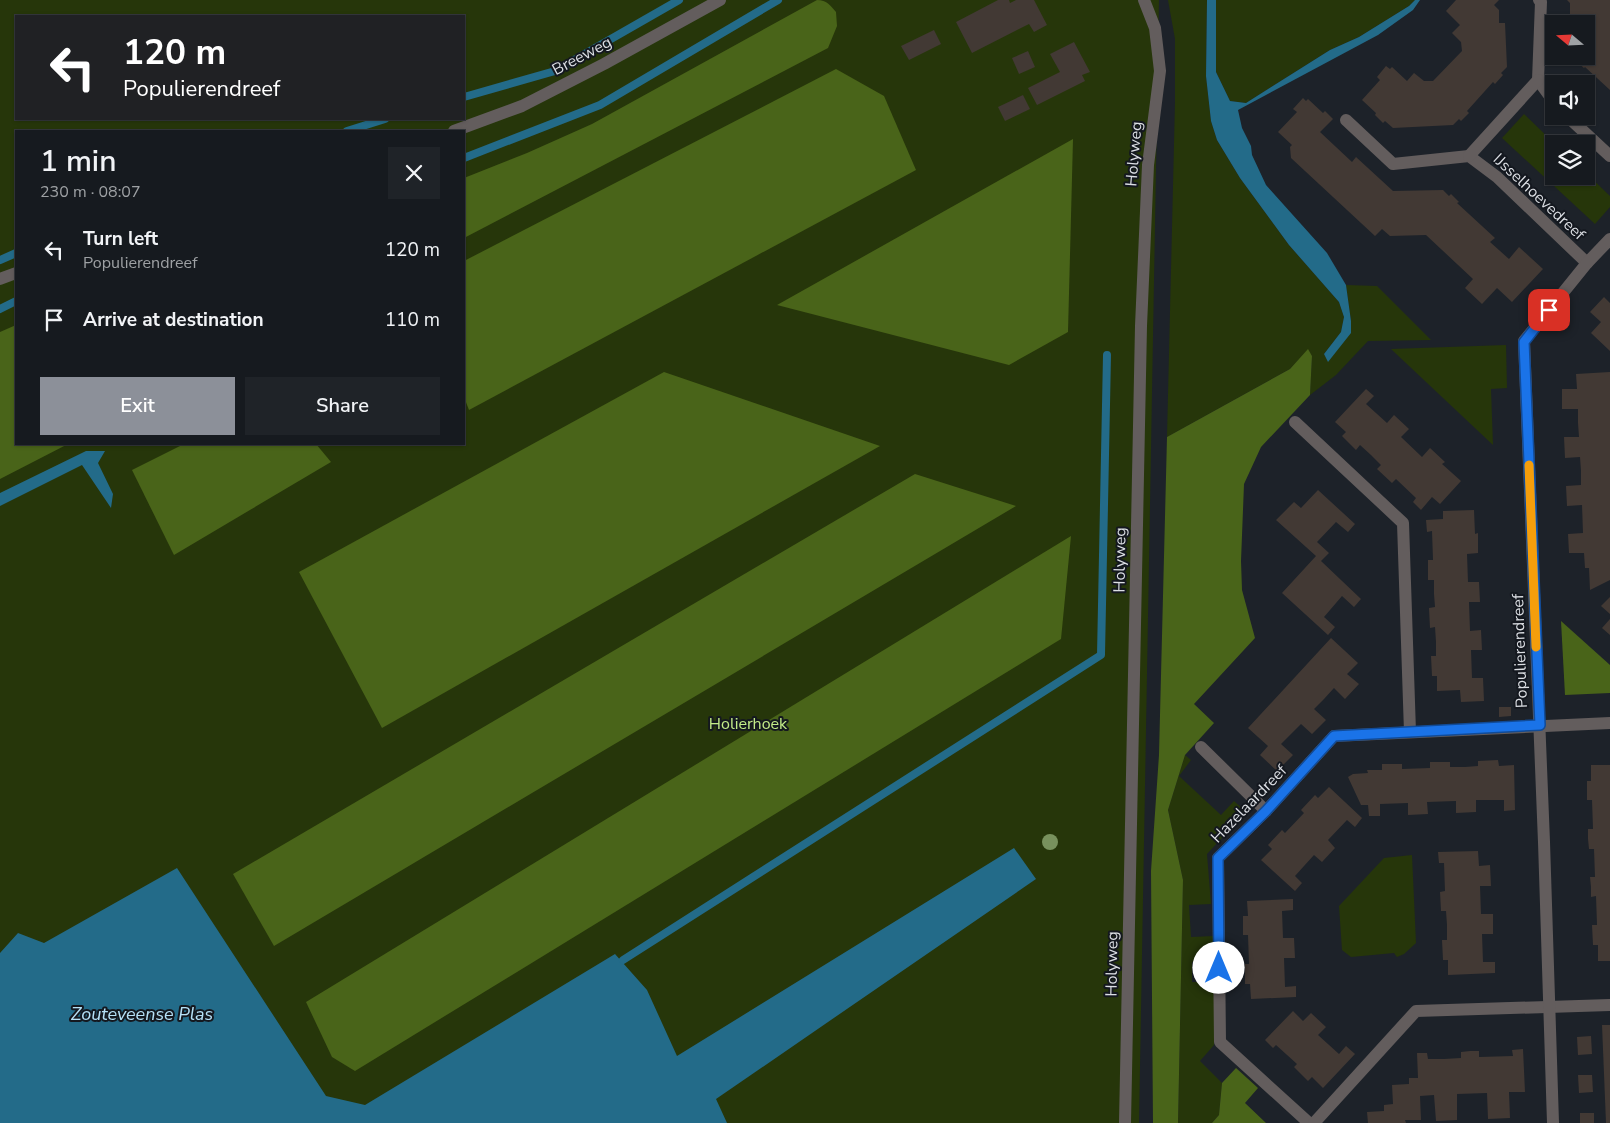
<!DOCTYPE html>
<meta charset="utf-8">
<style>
body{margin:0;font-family:"Nunito Sans",sans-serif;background:#1f2328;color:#f1f3f6;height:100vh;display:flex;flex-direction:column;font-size:19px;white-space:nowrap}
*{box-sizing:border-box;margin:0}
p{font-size:16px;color:#9ea1a4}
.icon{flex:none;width:28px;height:28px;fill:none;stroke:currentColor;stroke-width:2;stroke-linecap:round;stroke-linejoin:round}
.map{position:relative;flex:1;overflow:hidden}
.drawer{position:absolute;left:15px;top:130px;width:450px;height:315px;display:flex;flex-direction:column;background:#161a1f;border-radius:0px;box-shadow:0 1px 4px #0004,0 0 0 1px #35383d}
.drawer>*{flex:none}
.hud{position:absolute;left:15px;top:15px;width:450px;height:105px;border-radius:0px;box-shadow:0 1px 4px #0004,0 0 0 1px #35383d;background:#202124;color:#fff;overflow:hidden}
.needle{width:32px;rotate:289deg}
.controls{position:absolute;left:1545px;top:15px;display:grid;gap:10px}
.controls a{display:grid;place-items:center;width:50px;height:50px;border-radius:0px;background:#161a1f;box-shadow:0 1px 4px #0004,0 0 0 1px #35383d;font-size:25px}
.pin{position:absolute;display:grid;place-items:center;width:42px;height:42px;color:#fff;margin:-21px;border-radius:10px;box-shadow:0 2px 8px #0006}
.me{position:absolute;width:55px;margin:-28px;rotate:0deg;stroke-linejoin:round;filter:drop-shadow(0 0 4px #0008)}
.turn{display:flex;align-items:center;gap:18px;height:105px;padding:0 25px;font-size:22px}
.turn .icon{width:65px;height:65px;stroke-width:2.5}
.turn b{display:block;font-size:35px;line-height:42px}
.round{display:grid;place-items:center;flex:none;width:52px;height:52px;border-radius:0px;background:#1f2328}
.summary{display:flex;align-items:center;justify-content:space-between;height:85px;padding:0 25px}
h1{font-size:30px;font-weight:600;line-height:38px}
.cta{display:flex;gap:10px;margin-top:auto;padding:10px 25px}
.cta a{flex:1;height:58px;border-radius:0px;background:#8c9099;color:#fff;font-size:20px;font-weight:600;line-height:58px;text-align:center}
.cta a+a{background:#1f2328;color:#f1f3f6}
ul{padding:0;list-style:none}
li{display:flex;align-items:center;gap:15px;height:70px;padding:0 25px}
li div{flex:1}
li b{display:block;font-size:19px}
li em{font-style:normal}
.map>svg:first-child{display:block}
.green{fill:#26360a;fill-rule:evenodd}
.forest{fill:#496419}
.water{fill:#236b89}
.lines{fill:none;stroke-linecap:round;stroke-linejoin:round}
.stream{stroke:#236b89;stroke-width:8}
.building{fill:#423934}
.minor{stroke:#635d5d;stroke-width:12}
.tree{fill:#78915d}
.route-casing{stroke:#114b97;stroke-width:12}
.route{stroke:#1a73e8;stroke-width:9}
.slow{stroke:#f59e0b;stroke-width:9}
.labels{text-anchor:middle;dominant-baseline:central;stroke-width:4;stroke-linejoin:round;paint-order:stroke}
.street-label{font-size:16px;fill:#dcdfe4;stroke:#14181f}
.park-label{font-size:16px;fill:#c3ec88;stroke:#14181f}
.water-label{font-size:18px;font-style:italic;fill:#b6e1f7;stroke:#14181f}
</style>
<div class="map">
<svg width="1610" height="1123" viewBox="0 0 1610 1123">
<rect width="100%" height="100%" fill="#1d2229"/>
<g class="green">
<path d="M0,0H1159L1139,1123H0ZM16,16H464V119H16ZM16,131H464V444H16Z"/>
<path d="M1168,0H1207L1206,76L1211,121L1217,140L1240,178L1289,245L1339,302L1344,317L1341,332L1324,354L1328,361L1350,332L1351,321L1346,285L1377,286L1431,340L1368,341L1336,375L1310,395L1312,356L1308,350L1290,369L1167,437L1175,102V39Z"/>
<path d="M1216,0H1415L1409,6L1359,37L1330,50L1246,103L1230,101L1216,72Z"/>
<path d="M1524,114L1555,144L1554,176H1586V173L1610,196V207L1595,224L1502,138Z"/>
<path d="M1506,345L1507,388L1491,389L1493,445L1391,349Z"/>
<path d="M1185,755L1191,760L1179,776L1221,815L1234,801L1246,812L1207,854L1211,904L1189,905L1191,937L1215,936L1216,960L1192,962V982H1214V1045L1200,1061L1222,1083L1219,1115L1212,1123H1178L1183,880L1168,810Z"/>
<path d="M1412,855L1416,943L1404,954L1397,957L1394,953L1351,957L1342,950L1339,906L1384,858Z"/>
</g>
<g class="forest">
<path d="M817,0C827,0 830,5 836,12L837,26L828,48L464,238V178L527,153L592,124Z"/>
<path d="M836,69L884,96L916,170L469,410L464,397V261Z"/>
<path d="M1073,139L1068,332L1009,365L777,305Z"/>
<path d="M16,325V444H68L0,479V332Z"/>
<path d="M1308,349L1312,356L1310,395L1261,447L1244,484L1241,561L1242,590L1255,638L1194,704L1214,723L1185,755L1168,810L1183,880L1178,1123H1153L1151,871L1159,755L1167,437L1290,369Z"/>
<path d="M664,372L880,446L382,728L299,572Z"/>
<path d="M184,444H316L331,462L174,555L132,470Z"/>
<path d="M915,474L1016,506L274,946L233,874Z"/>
<path d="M1071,536L1061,639L355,1071L332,1057L306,1002Z"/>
<path d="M1561,621L1610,665V693L1565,695Z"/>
<path d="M1236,1068L1258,1088L1245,1103L1266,1123H1212L1219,1115L1222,1083Z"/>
</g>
<g class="water">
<path d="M1207,0H1216V72L1230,101L1246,103L1330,50L1359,37L1409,6L1415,0H1420L1413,10L1378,35L1238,110L1242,128L1251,146L1252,155L1266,185L1327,253L1346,285L1351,321V333L1328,362L1324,354L1341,332L1344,317L1339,302L1289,245L1240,178L1217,140L1211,121L1206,76Z"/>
<path d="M86,451H105L98,463L113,494L111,508L82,465L0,506V493Z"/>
<path d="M1014,848L1036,879L716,1099L727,1123H0V953L18,933L44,943L177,868L326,1096L365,1105L615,954L647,990L677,1056Z"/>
</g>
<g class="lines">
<g class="stream">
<path d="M464,97L555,71L679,0"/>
<path d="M347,131L385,119"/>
<path d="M464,158L600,105L778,0"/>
<path d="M0,260L16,253"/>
<path d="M0,309L16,301"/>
<path d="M623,960L1101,655L1107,355"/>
</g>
</g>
<g class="building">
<path d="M998,0H1009L1010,3L1016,0H1034L1047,25L1034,32L1029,24L972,53L956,22Z"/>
<path d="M1456,0H1499L1494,5L1499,10V23H1505L1507,67L1501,73L1503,75L1495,84L1493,82L1467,111L1469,113L1461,121L1459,119L1453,125L1393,128L1385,121L1383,123L1375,115L1376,113L1362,100L1380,80L1377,77L1386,66L1390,69L1392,67L1407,81L1414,73L1424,81H1433L1462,51L1461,42L1452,33L1460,25L1446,11Z"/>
<path d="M1567,0H1610V90L1585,67L1584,68L1576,61L1577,58L1576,56H1586V24H1570V3Z"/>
<path d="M934,30L941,44L909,60L901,46Z"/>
<path d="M1074,42L1090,72L1082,75L1085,81L1037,105L1028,88L1060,72L1050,54Z"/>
<path d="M1028,51L1035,67L1019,74L1012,58Z"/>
<path d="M1023,95L1030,109L1005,121L998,107Z"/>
<path d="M1303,98L1306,101L1308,99L1323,113L1325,111L1333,119L1320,132L1352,162L1356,157L1393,191L1443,190L1449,196L1451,194L1459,202L1457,203L1495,238L1490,242L1509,259L1519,247L1543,269L1512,302L1497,288L1482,304L1465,288L1473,279L1426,235L1390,236L1382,229L1375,236L1291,158L1290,147L1292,145L1278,132L1297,112L1293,109Z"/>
<path d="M1604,297L1610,303V351L1591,333L1601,322L1590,312Z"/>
<path d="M1610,372V580L1590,590L1589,568H1585L1584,553H1569L1568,534L1583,533L1582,505L1567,506L1566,486L1581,485V471L1580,457L1565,458L1564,437H1579L1578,423V409H1562V389H1577L1576,374Z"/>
<path d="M1366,389L1374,396L1366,404L1387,423L1394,415L1409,429L1401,437L1422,457L1430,448L1445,462L1442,464L1461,481L1440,504L1432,497L1421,510L1413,502L1416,498L1396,479L1392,483L1377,469L1381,465L1371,455L1360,445L1356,450L1342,436L1346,432L1335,422Z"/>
<path d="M1318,490L1355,524L1348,532L1336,522L1317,542L1329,553L1321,561L1361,599L1354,607L1342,596L1324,617L1335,627L1328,635L1282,593L1316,556L1276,520L1294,502L1301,508Z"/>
<path d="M1474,510L1475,534L1478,533V553L1467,554L1468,582H1479L1480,602H1469L1470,631L1481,630L1482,650H1471L1472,678H1483L1484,701L1461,702L1460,690L1437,691V676H1432L1431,656H1436V642L1435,627L1430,628L1429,608L1435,607L1434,594V580H1428V560H1433L1432,531L1427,532L1426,520L1443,519V511Z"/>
<path d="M1610,597V614L1601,606Z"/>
<path d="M1610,619V635L1602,628Z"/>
<path d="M1331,638L1358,663L1347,674L1359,684L1345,699L1334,688L1324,699L1314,709L1326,720L1312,734L1301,724L1281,744L1293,755L1277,771L1260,755L1268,746L1248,728Z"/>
<path d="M1499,707H1511V716L1499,717Z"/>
<path d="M1498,760L1499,766L1514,765L1515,810L1504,811V800H1476V812L1456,813V801L1427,802L1428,814L1408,815V803L1380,804V816H1369L1368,805H1361L1348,777L1353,774L1368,773L1367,770H1382V764H1402V769L1430,768V762H1450V767H1465L1478,766V761Z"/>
<path d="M1591,765H1610V961H1598V945H1593L1592,925H1597L1596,896L1591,897V887L1590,877H1595L1594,849H1589L1588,839V829H1593L1592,800H1587V781H1591Z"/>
<path d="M1329,787L1362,818L1355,827L1347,820L1328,840L1335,848L1322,862L1314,855L1304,866L1295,876L1302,883L1295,891L1261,860L1272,849L1268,845L1282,830L1285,833L1304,813L1301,810L1315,795L1318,798Z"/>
<path d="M1478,851L1479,866L1490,865L1491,886H1480L1481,914H1493V934H1482L1483,962H1495V973L1448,975V960H1443L1442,940H1447V925L1446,911H1441L1440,892L1445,891L1444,863H1439L1438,852Z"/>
<path d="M1293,899V910L1282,911L1283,938H1294L1295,958H1284L1285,987L1296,986V997L1251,999L1250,984H1245V964H1249L1248,935H1243V916H1248L1247,901Z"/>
<path d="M1293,1011L1303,1021L1311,1013L1326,1027L1318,1035L1339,1054L1346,1046L1355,1054L1323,1088L1312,1077L1308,1081L1294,1067L1297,1064L1276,1045L1273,1048L1265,1040Z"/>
<path d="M1602,1025H1610V1123H1606Z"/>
<path d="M1591,1036L1592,1054L1578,1055L1577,1037Z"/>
<path d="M1523,1049L1525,1092H1509L1510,1118L1488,1119L1487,1093L1457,1094V1120L1436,1121L1434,1095L1420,1096L1421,1120H1405L1406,1123H1368L1367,1112L1384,1111V1105L1393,1104L1392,1085L1409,1084V1078H1418L1417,1053H1427L1428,1059H1444L1461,1058V1052L1470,1051H1479V1057L1513,1056L1512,1050Z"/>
<path d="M1578,1075H1592L1593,1092L1579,1093Z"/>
<rect x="1580" y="1113" width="14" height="10"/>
</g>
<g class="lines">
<g class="minor">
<path d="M1539,0L1541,2L1538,80L1554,102"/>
<path d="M1567,116L1610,156"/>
<path d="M1346,120L1393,164L1469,156L1497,177L1587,263"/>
<path d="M454,131L522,106L604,64L720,0"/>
<path d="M1469,156L1538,80"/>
<path d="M0,279L16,273"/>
<path d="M1295,422L1403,523L1410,732"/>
<path d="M1201,747L1266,811"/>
<path d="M1125,1123L1141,326L1148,165L1160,71L1155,28L1144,0"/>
<path d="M1309,1123L1220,1042L1218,858L1266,811L1334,736L1610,723"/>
<path d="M1314,1123L1416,1011L1610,1005"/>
<path d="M1553,1123L1544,842L1524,341L1587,263L1610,239"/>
</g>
</g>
<circle class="tree" cx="1050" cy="842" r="8"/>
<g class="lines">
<g class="route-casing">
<path id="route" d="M1219,968L1218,858L1266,811L1334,736L1540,725L1524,342L1549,310"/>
</g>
<use href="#route" class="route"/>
<path class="slow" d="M1529,465L1536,647"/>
</g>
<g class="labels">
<g class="street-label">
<text transform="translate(582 56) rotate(-28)">Breeweg</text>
<text transform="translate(1134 154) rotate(-85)">Holyweg</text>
<text transform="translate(1539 197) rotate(43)">IJsselhoevedreef</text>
<text transform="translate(1120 560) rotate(-89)">Holyweg</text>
<text transform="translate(1520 651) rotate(-92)">Populierendreef</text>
<text transform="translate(1249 804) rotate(-46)">Hazelaardreef</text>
<text transform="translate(1112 964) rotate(-89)">Holyweg</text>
</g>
<g class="park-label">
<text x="748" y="724">Holierhoek</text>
</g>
<g class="water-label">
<text x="142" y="1014">Zouteveense Plas</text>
</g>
</g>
</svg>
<div class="controls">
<a><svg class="needle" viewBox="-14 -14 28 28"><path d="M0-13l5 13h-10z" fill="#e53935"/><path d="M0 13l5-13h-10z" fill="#9ea1a4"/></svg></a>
<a><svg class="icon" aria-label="sound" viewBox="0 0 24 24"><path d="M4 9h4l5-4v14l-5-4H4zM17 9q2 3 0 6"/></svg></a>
<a><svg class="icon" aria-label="layers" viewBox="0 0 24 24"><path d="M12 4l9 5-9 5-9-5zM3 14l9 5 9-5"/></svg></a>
</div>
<div class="pin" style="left:1549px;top:310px;background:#d93025"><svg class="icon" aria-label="arrive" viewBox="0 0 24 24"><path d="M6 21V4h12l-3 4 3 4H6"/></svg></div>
<svg class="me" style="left:1219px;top:968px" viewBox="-20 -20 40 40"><circle r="19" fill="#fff"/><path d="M0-13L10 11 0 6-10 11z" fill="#1a73e8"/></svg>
<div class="hud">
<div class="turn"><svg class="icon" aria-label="left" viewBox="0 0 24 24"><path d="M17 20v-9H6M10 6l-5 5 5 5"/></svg><div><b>120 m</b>Populierendreef</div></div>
</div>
<section class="drawer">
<div class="summary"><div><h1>1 min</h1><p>230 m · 08:07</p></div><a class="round"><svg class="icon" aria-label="close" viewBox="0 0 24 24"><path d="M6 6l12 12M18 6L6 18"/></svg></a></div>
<ul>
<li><svg class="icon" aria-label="left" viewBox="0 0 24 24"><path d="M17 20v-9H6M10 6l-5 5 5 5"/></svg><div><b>Turn left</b><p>Populierendreef</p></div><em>120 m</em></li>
<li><svg class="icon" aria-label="arrive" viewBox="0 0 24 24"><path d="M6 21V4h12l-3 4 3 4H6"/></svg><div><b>Arrive at destination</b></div><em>110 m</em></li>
</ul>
<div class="cta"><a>Exit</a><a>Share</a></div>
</section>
</div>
